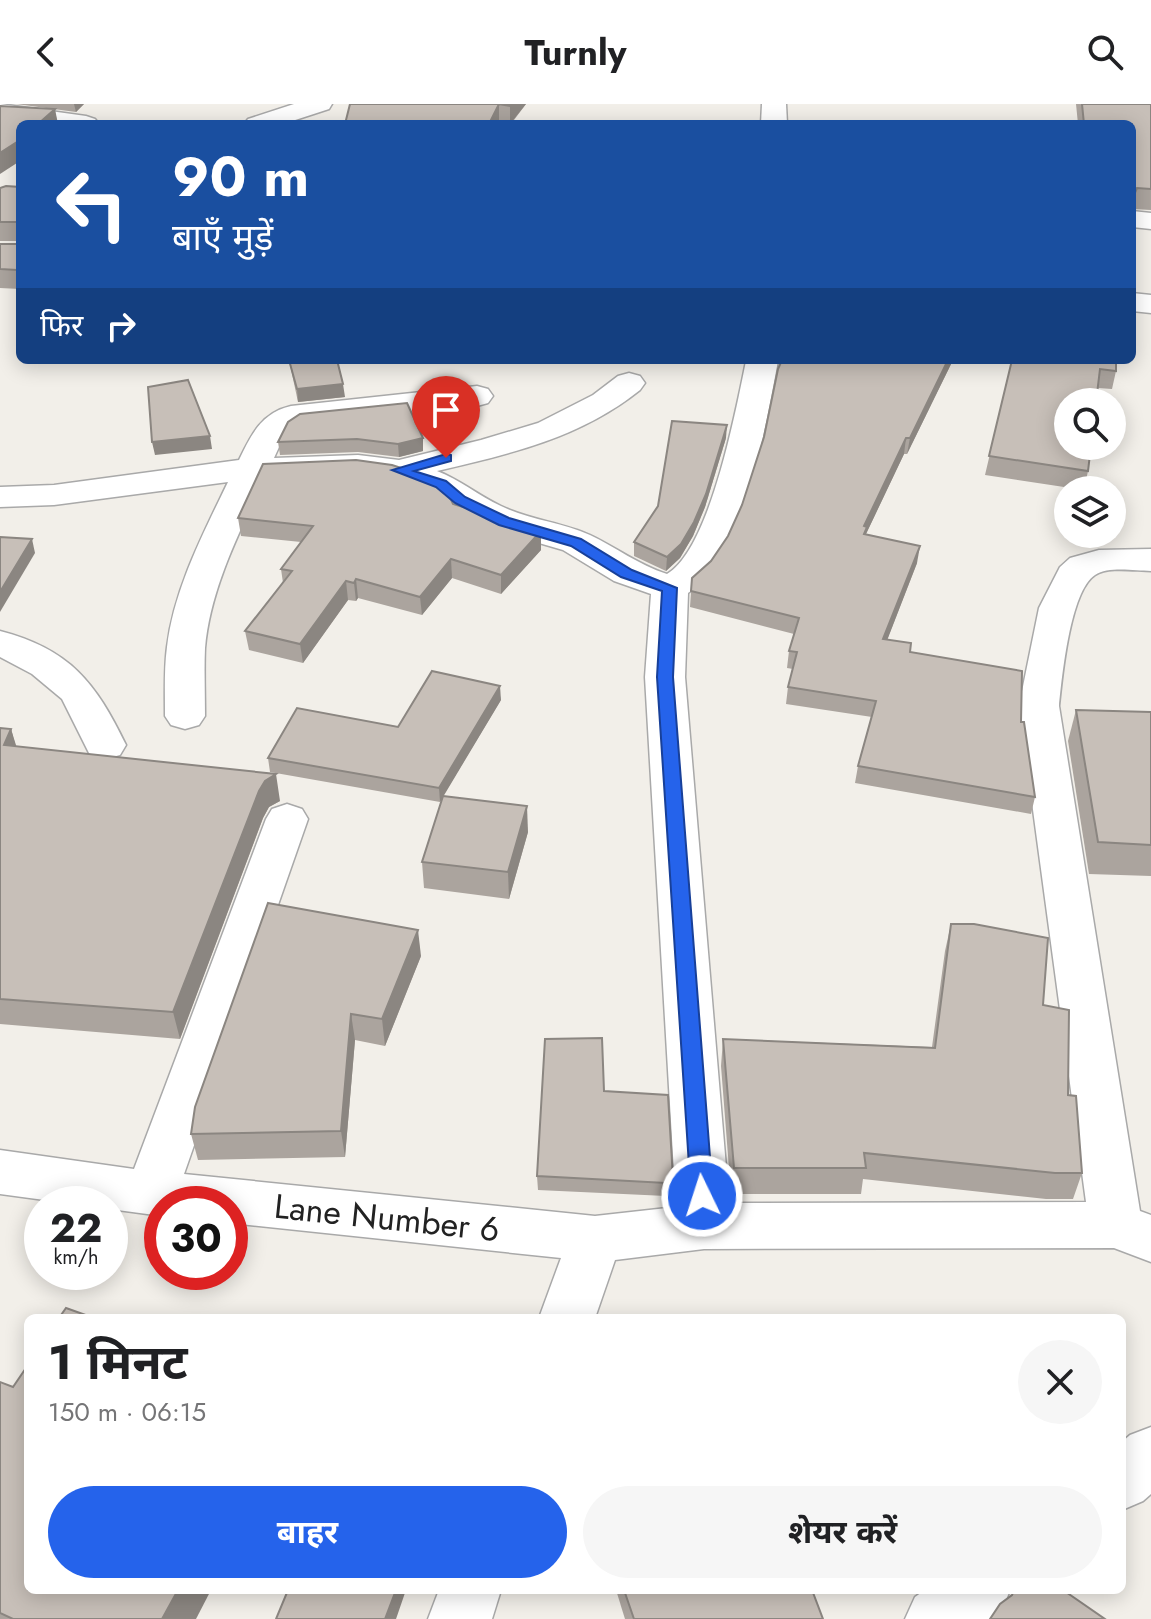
<!DOCTYPE html>
<html lang="hi">
<meta charset="utf-8">
<style>
body{margin:0;font-family:Jost,"Noto Sans Devanagari",sans-serif;background:#f6f6f6;color:#202124;height:100vh;display:flex;flex-direction:column;font-size:30px;white-space:nowrap}
*{box-sizing:border-box;margin:0}
p{font-size:26px;color:#757577}
.icon{flex:none;width:44px;height:44px;fill:none;stroke:currentColor;stroke-width:2;stroke-linecap:round;stroke-linejoin:round}
.map{position:relative;flex:1;overflow:hidden}
.side{position:absolute;left:24px;top:1210px;width:1102px;height:280px;display:flex;flex-direction:column;background:#fff;border-radius:12px;box-shadow:0 4px 20px #0003}
.side>*{flex:none}
.top-card{position:absolute;left:16px;top:16px;width:1120px;height:244px;border-radius:12px;box-shadow:0 4px 20px #0003;background:#1a4fa0;color:#fff;overflow:hidden}
.controls{position:absolute;left:1054px;top:284px;display:grid;gap:16px}
.controls a{display:grid;place-items:center;width:72px;height:72px;border-radius:50%;background:#fff;box-shadow:0 4px 20px #0003;font-size:40px}
.speed{position:absolute;left:24px;top:1082px;display:flex;gap:16px;font-size:40px;font-weight:700;text-align:center}
.speed>*{display:grid;place-content:center;width:104px;height:104px;border-radius:50%;background:#fff;box-shadow:0 4px 20px #0003;line-height:1}
.speed small{font-size:20px;font-weight:400}
.speed .limit{border:12px solid #d22;background:#fff;color:#111}
.pin{position:absolute;display:grid;place-items:center;width:68px;height:68px;color:#fff;margin:-82px -34px;border-radius:50% 50% 50% 0;rotate:-45deg;box-shadow:0 0 8px #0007}
.pin .icon{rotate:45deg}
.me{position:absolute;width:88px;margin:-44px;rotate:356deg;stroke-linejoin:round;filter:drop-shadow(0 0 6px #0008)}
.turn{display:flex;align-items:center;gap:28px;height:168px;padding:0 24px;font-size:36px}
.turn .icon{width:104px;height:104px;stroke-width:2.5}
.turn b{display:block;font-size:56px;line-height:68px}
.then{display:flex;align-items:center;height:76px;padding:0 24px;background:#0003;gap:16px;font-size:30px}
.round{display:grid;place-items:center;flex:none;width:84px;height:84px;border-radius:42px;background:#f6f6f6}
.overview{display:flex;align-items:center;justify-content:space-between;height:136px;padding:0 24px}
h1{font-size:48px;font-weight:700;line-height:60px}
.cta{display:flex;gap:16px;margin-top:auto;padding:16px 24px}
.cta a{flex:1;height:92px;border-radius:48px;background:#2563eb;color:#fff;font-size:32px;font-weight:700;line-height:92px;text-align:center}
.cta a+a{background:#f6f6f6;color:#202124}
header{display:flex;justify-content:space-between;align-items:center;height:104px;padding:0 24px;background:#fff;font-size:36px;font-weight:700}
.map>svg:first-child{display:block}
.lines{fill:none;stroke-linecap:round;stroke-linejoin:round}
.minor-casing{stroke:#a9a9a9;stroke-width:3}
.minor{fill:#fff;fill-rule:evenodd}
.wall{fill:#aba49e}
.shaded-wall{fill:#8b8681}
.building{fill:#c7bfb8;stroke:#8b8681;stroke-width:2}
.route{fill:#2563eb;stroke:#184099;stroke-width:2}
.labels{text-anchor:middle;dominant-baseline:central;stroke-width:6;stroke-linejoin:round;paint-order:stroke}
.near-street-label{font-size:34px;fill:#222;stroke:#fff}
</style>
<header><svg class="icon" aria-label="back" viewBox="0 0 24 24"><path d="M15 5l-7 7 7 7"/></svg>Turnly<svg class="icon" aria-label="search" viewBox="0 0 24 24"><circle cx="10" cy="10" r="6"/><path d="M15 15l6 6"/></svg></header>
<div class="map">
<svg width="1151" height="1515" viewBox="0 0 1151 1515">
<rect width="100%" height="100%" fill="#f2efe9"/>
<g class="lines">
<g class="minor-casing">
<g id="minor">
<path d="M0,0L86,12L95,15L99,20H32L0,16Z"/>
<path d="M294,0H332L329,5L283,20H244L248,15Z"/>
<path d="M762,0H786L787,20H761Z"/>
<path d="M1132,107L1151,109V125L1132,123Z"/>
<path d="M1132,189L1151,191V209L1132,207Z"/>
<path d="M746,257H778C766,319 745,454 688,489L685,573L729,1099L1086,1098L1019,602L1039,504L1060,463L1070,454L1099,446L1151,445V467C1135,467 1109,462 1095,471C1070,487 1062,573 1059,602L1140,1107L1151,1111V1158L1114,1144L704,1145L615,1156L595,1214H539L561,1154L230,1119V1100H162V1112L110,1105V1100H74L0,1090V1046L134,1065L266,715L272,705L287,700L302,705L308,715L184,1070L595,1112L676,1103L645,573L651,490L614,477L563,446L491,425L448,403L429,387L394,376L358,371L264,375C240,427 210,485 205,544C204,566 205,589 205,612L199,621L185,625L171,621L165,612C165,589 164,565 167,543C174,485 203,430 228,378L54,401L0,403V383L54,381L239,356C251,331 261,309 291,302L477,282L488,285L493,292L488,299L477,302L301,320L284,332L274,354L358,351L399,356L481,336L538,319L593,291L618,272L629,269L640,272L645,279L640,286C580,334 510,350 437,367C459,375 479,392 501,402C529,416 562,418 590,431C616,443 638,461 667,470C710,445 736,306 746,257Z"/>
<path d="M0,527C70,545 96,579 126,641L120,651L105,655L90,651L62,595L32,570L0,553Z"/>
<path d="M1151,1323V1390L1143,1397L1122,1406V1338L1130,1331Z"/>
<path d="M439,1486H501L492,1515H428Z"/>
<path d="M925,1486H1010L1001,1508L991,1515H905L915,1493Z"/>
</g>
</g>
<use href="#minor" class="minor"/>
</g>
<g class="wall">
<path d="M16,0H84L76,8Z"/>
<path d="M350,0H526L511,20H345Z"/>
<path d="M1076,0H1151V106L1132,105V20H1078Z"/>
<path d="M20,83V185L0,184V140H18V137H0V84Z"/>
<path d="M289,256L345,293L298,298Z"/>
<path d="M953,256L907,350H904L866,430L917,459L887,536L910,548L1021,618L1035,693L1031,710L855,679L858,662L872,613L786,600L788,583L793,565L787,564L789,547L794,530L690,503L692,474L711,457L728,432L742,401L764,333Z"/>
<path d="M1012,256L1116,267L1112,285L1098,284L1088,367L1084,386L985,371Z"/>
<path d="M300,310L423,347L399,353L358,348L280,351L278,338Z"/>
<path d="M726,334L705,403L693,432L680,454L666,467L634,452V438Z"/>
<path d="M453,400L541,446L501,490L452,474L422,511L358,494L356,497L348,496L303,559L249,546L245,527L283,479L281,465L301,438L241,432L238,414Z"/>
<path d="M501,596L443,692L528,728L509,795L424,784L422,758L443,692L440,698L270,668L268,654L398,623Z"/>
<path d="M1076,606L1151,608V772L1089,770L1068,637Z"/>
<path d="M0,624L11,625L16,643L280,697L269,703L263,714L180,935L0,920Z"/>
<path d="M951,820L1043,901L1082,1069L1073,1095H1046L863,1075L861,1090H731L721,962L723,935L932,943L945,847Z"/>
<path d="M421,852L385,942L355,936L345,1053L198,1056L191,1030Z"/>
<path d="M604,987L673,1075L672,1088H666V1092L538,1086L537,1072Z"/>
<path d="M0,1278L13,1283L196,1515H0Z"/>
<path d="M616,1486H812L823,1515H625Z"/>
</g>
<g class="shaded-wall">
<path d="M74,0H84L76,8Z"/>
<path d="M499,0V20H489Z"/>
<path d="M511,0H526L510,20V2Z"/>
<path d="M55,5L58,20H38Z"/>
<path d="M20,36V57L0,70V49Z"/>
<path d="M1137,84L1132,105L1134,91Z"/>
<path d="M20,162V179L17,166Z"/>
<path d="M948,256H953L907,350L910,334Z"/>
<path d="M343,280L345,293L298,298L297,285Z"/>
<path d="M727,321L726,334L705,403L693,432L680,454L666,467L667,453Z"/>
<path d="M210,332L212,345L155,351L152,338Z"/>
<path d="M423,334V347L399,353L398,340Z"/>
<path d="M906,334L904,350L866,430L865,439L864,422Z"/>
<path d="M541,427V446L501,490V471Z"/>
<path d="M32,435L35,449L0,508V488Z"/>
<path d="M920,442L917,459L881,552L883,535Z"/>
<path d="M451,455L452,474L422,511L420,493Z"/>
<path d="M356,475L358,494L356,497L354,479Z"/>
<path d="M346,477L348,496L303,559L300,540Z"/>
<path d="M500,582L501,596L440,698L439,684Z"/>
<path d="M11,625L19,651L4,641Z"/>
<path d="M276,670L280,697L269,703L263,714L180,935L173,908L259,687L265,677Z"/>
<path d="M527,702L528,728L509,795L508,768Z"/>
<path d="M418,826L421,852L385,942L382,915Z"/>
<path d="M351,910L355,936L345,1053L341,1027Z"/>
<path d="M178,1486H211L196,1515H162Z"/>
<path d="M396,1486H406L396,1515H385Z"/>
</g>
<g class="building">
<path d="M350,0H511L510,2L499,0L489,20H345Z"/>
<path d="M1082,0H1151V85L1137,84L1134,91H1132V20H1084Z"/>
<path d="M0,2L55,5L38,20H20V36L0,49Z"/>
<path d="M6,82L20,83V162L17,166L0,165V140H18V118H0V84Z"/>
<path d="M289,256H337L343,280L297,285Z"/>
<path d="M782,256H948L910,334H906L864,422L867,423L864,430L920,442L883,535L911,539L910,548L1022,567L1021,618H1024L1035,693L858,662L876,597L788,583L797,548L789,547L799,514L691,487L692,474L711,457L728,432L742,401L764,333L778,265Z"/>
<path d="M1012,256H1116V267L1100,265L1096,298H1068V342H1091L1088,367L989,352Z"/>
<path d="M188,276L210,332L152,338L148,283Z"/>
<path d="M407,299L423,334L398,340L357,335L278,338L288,318L300,310Z"/>
<path d="M672,317L727,321L706,390L694,418L681,440L667,453L634,438L658,402Z"/>
<path d="M356,356L392,361L426,372L448,389L453,400L541,427L501,471L451,455L420,493L356,475L354,479L346,477L300,540L245,527L292,467L281,465L313,422L238,414L263,360Z"/>
<path d="M0,433L32,435L0,488Z"/>
<path d="M432,567L500,582L439,684L268,654L297,604L398,623Z"/>
<path d="M1076,606L1151,608V741L1098,738Z"/>
<path d="M0,624L11,625L4,641L276,670L265,677L259,687L173,908L0,895Z"/>
<path d="M443,692L527,702L508,768L422,758Z"/>
<path d="M268,799L418,826L382,915L351,910L341,1027L191,1030L195,1003Z"/>
<path d="M951,820H974L1048,834L1043,901L1069,906L1068,991L1076,992L1082,1069H1055L864,1049L866,1064H734L723,935L935,944Z"/>
<path d="M602,934L604,987L668,991L673,1075H667L666,1079L537,1072L545,935Z"/>
<path d="M66,1204L94,1214H59Z"/>
<path d="M28,1261V1486H178L162,1515H13L0,1509V1278L13,1283Z"/>
<path d="M288,1486H396L385,1515H276Z"/>
<path d="M624,1486H812L823,1515H634Z"/>
<path d="M1014,1486H1063L1105,1515H990L1000,1500L1012,1491Z"/>
</g>
<path class="route" d="M446,350L451,351V357L414,367L446,377L465,393L509,414L581,435L632,466L677,484L673,573L713,1092L710,1098L702,1101L695,1098L691,1092L657,573L662,487L621,473L571,442L499,421L455,399L436,383L392,366Z"/>
<g class="labels">
<g class="near-street-label">
<text transform="translate(387 1114) rotate(6)">Lane Number 6</text>
</g>
</g>
</svg>
<div class="controls">
<a><svg class="icon" aria-label="search" viewBox="0 0 24 24"><circle cx="10" cy="10" r="6"/><path d="M15 15l6 6"/></svg></a>
<a><svg class="icon" aria-label="layers" viewBox="0 0 24 24"><path d="M12 4l9 5-9 5-9-5zM3 14l9 5 9-5"/></svg></a>
</div>
<div class="speed"><div>22<small>km/h</small></div><div class="limit">30</div></div>
<div class="pin" style="left:446px;top:354px;background:#d93025"><svg class="icon" aria-label="arrive" viewBox="0 0 24 24"><path d="M6 21V4h12l-3 4 3 4H6"/></svg></div>
<svg class="me" style="left:702px;top:1092px" viewBox="-20 -20 40 40"><circle r="17" fill="#2563eb" stroke="#fff" stroke-width="3"/><path d="M0-11L8 9 0 5-8 9z" fill="#fff"/></svg>
<div class="top-card">
<div class="turn"><svg class="icon" aria-label="left" viewBox="0 0 24 24"><path d="M17 20v-9H6M10 6l-5 5 5 5"/></svg><div><b>90 m</b>बाएँ मुड़ें</div></div>
<div class="then">फिर<svg class="icon" aria-label="right" viewBox="0 0 24 24"><path d="M7 20v-9h11M14 6l5 5-5 5"/></svg></div>
</div>
<section class="side">
<div class="overview"><div><h1>1 मिनट</h1><p>150 m · 06:15</p></div><a class="round"><svg class="icon" aria-label="close" viewBox="0 0 24 24"><path d="M6 6l12 12M18 6L6 18"/></svg></a></div>
<div class="cta"><a>बाहर</a><a>शेयर करें</a></div>
</section>
</div>
